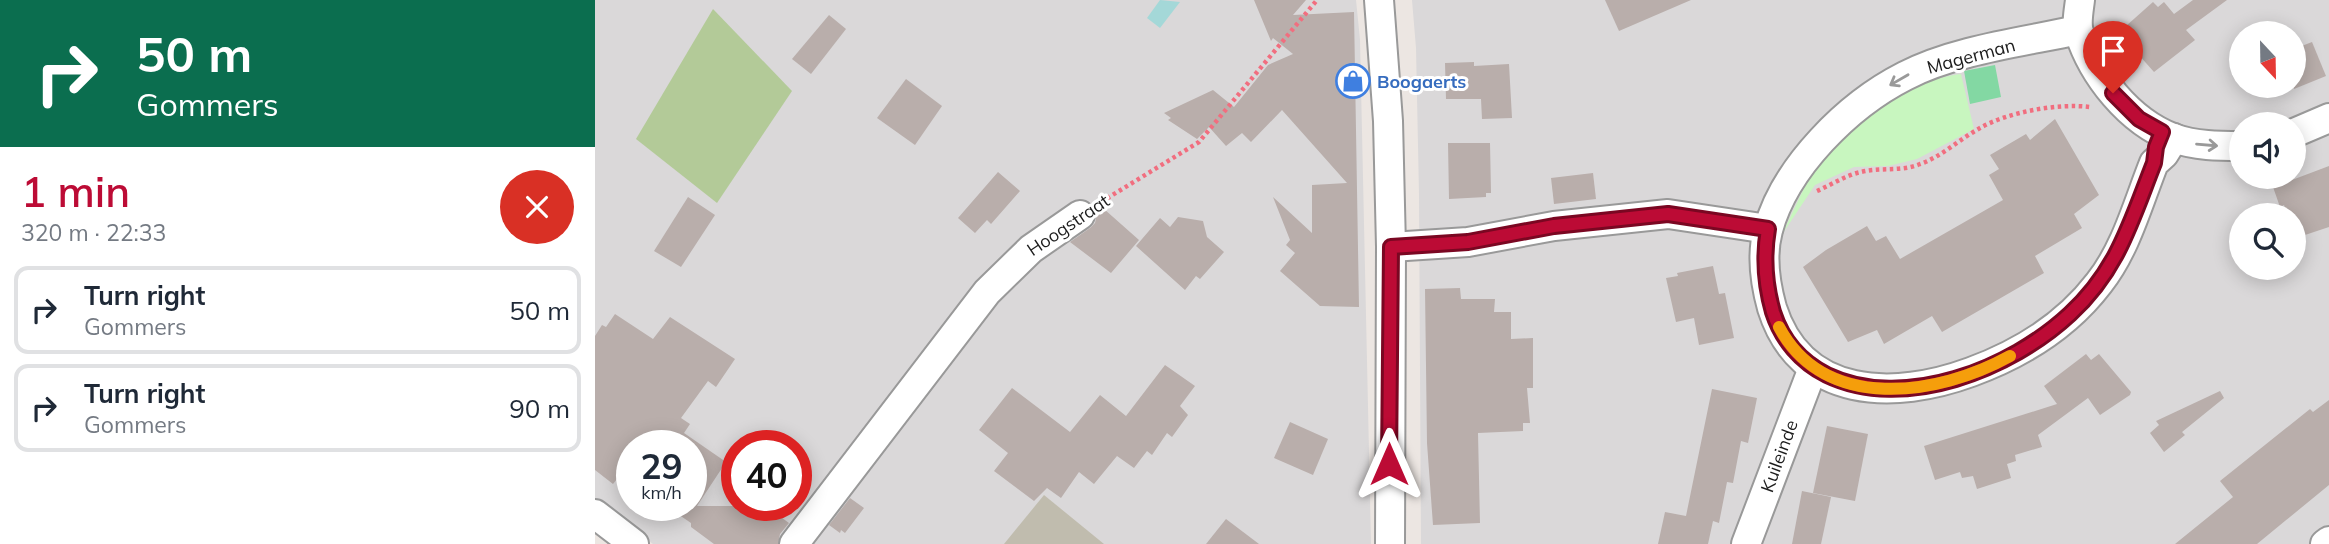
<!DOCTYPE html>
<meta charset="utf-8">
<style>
body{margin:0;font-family:Mulish,sans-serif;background:#f6f6f7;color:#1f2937;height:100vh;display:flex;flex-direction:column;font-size:26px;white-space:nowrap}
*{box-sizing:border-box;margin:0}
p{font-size:23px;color:#747a83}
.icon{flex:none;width:38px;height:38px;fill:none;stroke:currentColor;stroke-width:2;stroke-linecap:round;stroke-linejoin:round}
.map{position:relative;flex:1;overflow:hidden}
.side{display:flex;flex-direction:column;background:#fff;width:595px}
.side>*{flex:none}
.hud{background:#0b6e4f;color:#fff;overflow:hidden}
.needle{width:46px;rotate:158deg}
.fabs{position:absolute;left:1634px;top:21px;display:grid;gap:14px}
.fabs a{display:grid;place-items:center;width:77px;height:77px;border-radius:50%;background:#fff;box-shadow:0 4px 18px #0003;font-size:35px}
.speed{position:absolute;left:21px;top:430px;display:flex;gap:14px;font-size:35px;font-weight:700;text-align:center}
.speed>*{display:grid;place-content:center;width:91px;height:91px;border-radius:50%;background:#fff;box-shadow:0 4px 18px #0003;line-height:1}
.speed small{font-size:18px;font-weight:400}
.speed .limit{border:10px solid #d22;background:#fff;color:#111}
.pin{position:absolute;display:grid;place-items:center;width:60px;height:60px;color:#fff;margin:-72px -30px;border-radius:50% 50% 50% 0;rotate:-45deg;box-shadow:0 0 7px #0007}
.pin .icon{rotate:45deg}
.me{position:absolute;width:77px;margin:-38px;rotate:0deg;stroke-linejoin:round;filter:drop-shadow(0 0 5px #0008)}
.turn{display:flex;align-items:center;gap:24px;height:147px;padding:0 21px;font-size:32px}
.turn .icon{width:91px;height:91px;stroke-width:2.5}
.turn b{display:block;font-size:49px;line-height:60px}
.round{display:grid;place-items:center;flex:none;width:74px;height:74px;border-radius:37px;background:#f6f6f7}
.summary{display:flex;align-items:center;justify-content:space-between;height:119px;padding:0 21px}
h1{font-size:42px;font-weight:600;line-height:52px;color:#bc0b35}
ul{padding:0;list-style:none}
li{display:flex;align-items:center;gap:21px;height:88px;margin:0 14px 10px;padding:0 7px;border:4px solid #e0e1e3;border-radius:14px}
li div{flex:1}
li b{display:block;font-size:26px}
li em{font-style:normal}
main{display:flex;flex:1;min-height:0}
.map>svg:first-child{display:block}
.residential{fill:#dad8d9;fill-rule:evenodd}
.construction{fill:#c0bcae}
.forest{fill:#b3ca98}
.park{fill:#c8f6bf}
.pitch{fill:#83d8a3}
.water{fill:#a4d8d8}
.building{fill:#b9aeab}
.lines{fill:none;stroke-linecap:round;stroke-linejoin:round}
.minor-casing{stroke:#999;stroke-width:32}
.path{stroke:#f16e7f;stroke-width:4.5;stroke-dasharray:3.5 3.5;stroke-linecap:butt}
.minor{stroke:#fff;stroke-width:28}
.oneway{stroke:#999}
.route-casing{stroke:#7a0722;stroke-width:18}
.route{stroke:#bc0b35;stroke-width:12}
.slow{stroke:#f59e0b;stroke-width:12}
.labels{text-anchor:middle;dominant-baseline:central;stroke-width:6;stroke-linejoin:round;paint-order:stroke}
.street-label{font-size:18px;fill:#1c1c1c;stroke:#fff}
.shop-label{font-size:18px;font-weight:bold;fill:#366cbe;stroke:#fff;text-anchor:start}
</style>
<main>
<section class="side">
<div class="hud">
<div class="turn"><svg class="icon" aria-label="right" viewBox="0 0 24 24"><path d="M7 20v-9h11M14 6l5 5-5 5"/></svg><div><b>50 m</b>Gommers</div></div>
</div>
<div class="summary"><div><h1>1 min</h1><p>320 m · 22:33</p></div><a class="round" style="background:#d93025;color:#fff"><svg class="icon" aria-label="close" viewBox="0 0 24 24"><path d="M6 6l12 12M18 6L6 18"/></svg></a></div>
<ul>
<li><svg class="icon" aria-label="right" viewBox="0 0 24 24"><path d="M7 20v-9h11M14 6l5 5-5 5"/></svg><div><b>Turn right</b><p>Gommers</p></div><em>50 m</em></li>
<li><svg class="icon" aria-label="right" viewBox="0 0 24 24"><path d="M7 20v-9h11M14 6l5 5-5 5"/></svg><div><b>Turn right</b><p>Gommers</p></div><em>90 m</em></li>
</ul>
</section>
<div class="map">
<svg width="1734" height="544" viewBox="0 0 1734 544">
<rect width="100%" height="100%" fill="#ece6e2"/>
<g class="residential">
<path d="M0,0H761L765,40L776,544H58L0,498ZM37,446H96V506H37ZM142,446H201V506H142Z"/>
<path d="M817,0H1734V544H826L824,194L821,48ZM1647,33H1699V86H1647ZM1647,124H1699V177H1647ZM1647,215H1699V268H1647Z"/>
</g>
<path class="construction" d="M449,495L509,544H409Z"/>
<path class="forest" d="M118,9L197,91L122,203L41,139Z"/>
<path class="park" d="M1366,74L1379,129L1322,159L1293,166L1259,167L1220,185L1186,236C1196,217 1204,196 1215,178C1245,128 1307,81 1366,74Z"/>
<path class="pitch" d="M1400,65L1406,97L1375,104L1369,71Z"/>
<path class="water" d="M565,0L585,2L565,28L552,18Z"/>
<g class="building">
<path d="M659,0H711L698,15L759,12L764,307L725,306L685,271L700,253L691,245L695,240L678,197L717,233V185L752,183L687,110L656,142L647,133L631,146L614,127L602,139L573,120L576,118L569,113L618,90L639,107L673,65L698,54L678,38L676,41Z"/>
<path d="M1010,0H1096L1024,31Z"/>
<path d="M1598,0H1632L1591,30L1600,40L1559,72L1543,54L1546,51L1540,43L1543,40L1531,26L1558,2L1563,7L1569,2L1579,14Z"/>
<path d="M234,15L251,29L216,74L197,59Z"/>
<path d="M1717,42L1731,76L1699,89V49Z"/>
<path d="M879,62V66L914,64L917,118L887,119L886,99H851L850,63Z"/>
<path d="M311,79L347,106L320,145L282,118Z"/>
<path d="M1460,119L1504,195L1479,214L1487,228L1440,256L1449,273L1347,332L1337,316L1289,344L1282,330L1253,342L1208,267L1231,250L1272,226L1281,241L1291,236L1305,259L1408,200L1394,175L1404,169L1395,155L1431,134L1435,140Z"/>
<path d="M853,143H895L896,193H891V197L854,199Z"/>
<path d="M1734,166V227L1704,237L1699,224V215H1693L1689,205L1685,207L1678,187Z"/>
<path d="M403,172L425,191L396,224L392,220L380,233L363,218Z"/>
<path d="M998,173L1001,199L959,204L956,178Z"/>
<path d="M93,197L120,215L86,267L59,251Z"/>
<path d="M509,209L544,240L516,273L475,242L495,228L500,223L502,214Z"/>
<path d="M583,217L608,221L612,237L629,252L605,279L601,276L590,290L541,246L565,218L575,227Z"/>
<path d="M1118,266L1124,294L1130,293L1139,338L1104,345L1099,318L1081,322L1071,278L1083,276L1082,273Z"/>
<path d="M865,288L866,299H900L899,312H916V339L938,338V388H932L935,423H928V431L883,433L885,523L838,525L832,443L830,289Z"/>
<path d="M20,314L58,339L75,317L140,359L121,387L113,381L86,418L95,424L89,433L131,462L102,506H161L173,514L176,510L194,523L185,534L183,544H119L96,527V523L71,506H96V446H37V482L26,474L18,484L0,470V336L7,325L11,327Z"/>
<path d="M1491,354L1496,360L1504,354L1536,392L1535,395L1505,415L1493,398L1443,435L1447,447L1420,455L1421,461L1412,464L1416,478L1382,489L1378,476L1367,478L1365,472L1340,480L1329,446L1462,404L1449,386Z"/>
<path d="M570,365L600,386L585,406L593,415L577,437L572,433L557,455L552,451L539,468L522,456L499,484L484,472L466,498L452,488L439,501L399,471L413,453L384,430L417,388L475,432L505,395L531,416Z"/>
<path d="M1117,389L1162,398L1153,443L1146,441L1138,483L1132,482L1124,523L1118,521L1113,544H1063L1070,512L1091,516Z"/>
<path d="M1625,391L1629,398L1587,432L1590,435L1569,452L1555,433L1564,425L1561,421Z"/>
<path d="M1734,400V485L1662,544H1580L1638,497L1625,481L1715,409L1718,412Z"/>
<path d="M695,422L733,439L718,475L679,458Z"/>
<path d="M1232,426L1273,434L1260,501L1218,493Z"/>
<path d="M1207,491L1236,497L1226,544H1197Z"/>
<path d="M255,498L269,508L250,533L246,530L245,533L234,525Z"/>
<path d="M631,519L664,544H611Z"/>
</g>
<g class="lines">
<g class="minor-casing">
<g id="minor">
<path d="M784,0L793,121L796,247L795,544"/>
<path d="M1485,0C1484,9 1481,23 1484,32C1498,76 1534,121 1578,138C1601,146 1623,146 1647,146"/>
<path d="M1483,30C1428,42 1360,50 1310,76C1253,105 1190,167 1173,230C1166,256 1170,283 1177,308C1206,400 1300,400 1376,372C1425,354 1472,325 1504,283C1531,249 1543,203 1559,163L1569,154L1579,138"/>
<path d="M1699,133L1734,118"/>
<path d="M796,247L873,242L959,226L1073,214L1173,229"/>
<path d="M0,514L39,544"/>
<path d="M199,544L392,292L436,249L485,215"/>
<path d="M1151,544L1218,368"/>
<path d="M1730,544L1734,541"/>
</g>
</g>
<g class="path">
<path d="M1222,191C1236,185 1251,175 1266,172C1286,167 1306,172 1325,164C1346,157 1365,139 1385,128C1413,112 1463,103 1495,107"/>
<path d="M506,202L604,142L722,0"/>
</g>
<use href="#minor" class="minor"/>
</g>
<defs><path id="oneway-shaft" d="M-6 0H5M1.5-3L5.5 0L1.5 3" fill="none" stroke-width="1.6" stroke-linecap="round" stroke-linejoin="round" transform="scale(1.75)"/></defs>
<g class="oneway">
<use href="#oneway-shaft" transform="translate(1304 80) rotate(150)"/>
<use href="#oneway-shaft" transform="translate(1612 145) rotate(5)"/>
</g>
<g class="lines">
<g class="route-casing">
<path id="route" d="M794,464L796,247L873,242L959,226L1073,214L1173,229C1168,258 1170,284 1178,312C1187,340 1206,362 1232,375C1309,412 1416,369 1475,314C1523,270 1536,221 1559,163L1561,147L1567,132L1544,119L1518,93"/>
</g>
<use href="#route" class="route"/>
<path class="slow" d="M1184,327C1230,413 1343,396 1415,356"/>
</g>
<defs>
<g id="shop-ring" transform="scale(1.75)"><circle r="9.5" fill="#fff" stroke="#3f7fe0" stroke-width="1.5"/><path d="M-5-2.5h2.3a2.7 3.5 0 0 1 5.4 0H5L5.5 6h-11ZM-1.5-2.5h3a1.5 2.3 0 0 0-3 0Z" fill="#3f7fe0"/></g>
</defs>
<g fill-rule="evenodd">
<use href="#shop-ring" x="758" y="81"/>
</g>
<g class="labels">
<g class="street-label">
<text transform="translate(1376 56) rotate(-15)">Magerman</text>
<text transform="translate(473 225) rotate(-34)">Hoogstraat</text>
<text transform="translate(1184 456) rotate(-70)">Kuileinde</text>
</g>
<g class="shop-label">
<text x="782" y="81">Boogaerts</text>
</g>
</g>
</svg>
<div class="fabs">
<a><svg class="needle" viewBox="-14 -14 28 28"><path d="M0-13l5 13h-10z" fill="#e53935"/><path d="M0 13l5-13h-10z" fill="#747a83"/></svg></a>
<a><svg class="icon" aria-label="sound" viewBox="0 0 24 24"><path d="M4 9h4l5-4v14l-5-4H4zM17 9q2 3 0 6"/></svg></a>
<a><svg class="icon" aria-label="search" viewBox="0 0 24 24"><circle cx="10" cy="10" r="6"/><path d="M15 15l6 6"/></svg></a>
</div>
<div class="speed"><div>29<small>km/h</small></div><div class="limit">40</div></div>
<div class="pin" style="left:1518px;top:93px;background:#d93025"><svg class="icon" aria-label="arrive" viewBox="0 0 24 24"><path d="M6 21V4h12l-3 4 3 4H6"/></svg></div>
<svg class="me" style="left:794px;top:464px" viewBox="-20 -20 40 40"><path d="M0-17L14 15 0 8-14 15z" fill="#bc0b35" stroke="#fff" stroke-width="4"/></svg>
</div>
</main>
